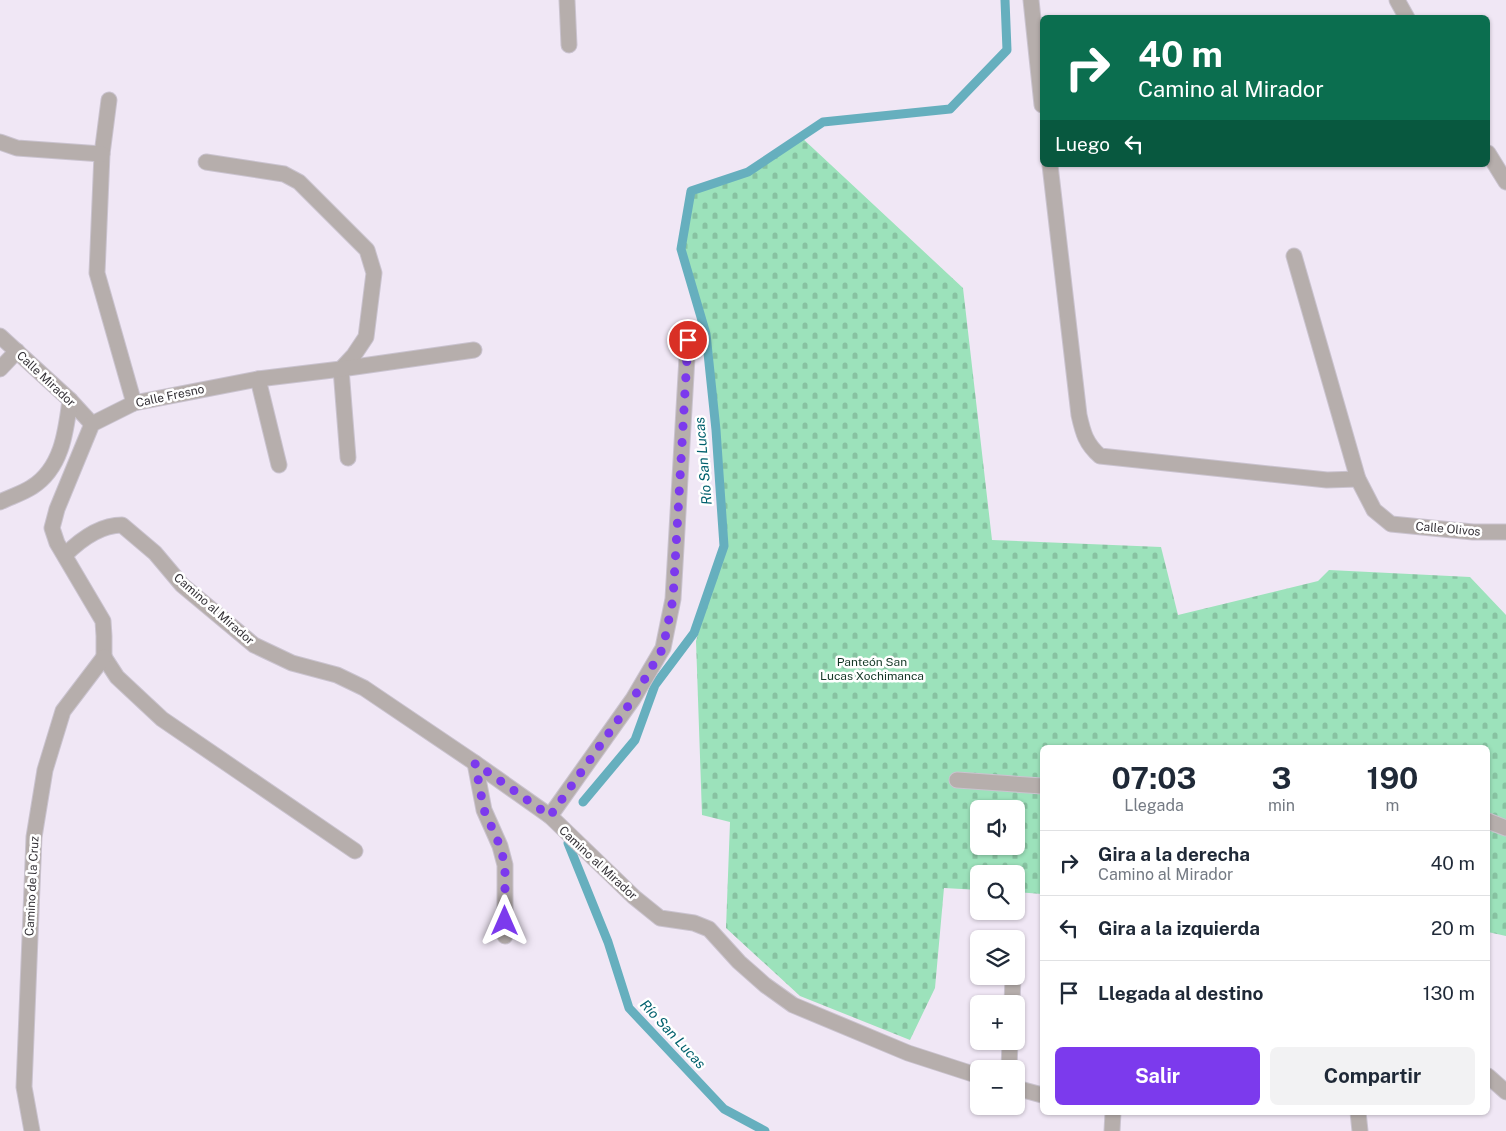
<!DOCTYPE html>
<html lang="es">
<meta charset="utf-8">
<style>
body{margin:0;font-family:"Public Sans",sans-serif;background:#f2f2f3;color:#1f2937;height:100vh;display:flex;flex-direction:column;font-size:19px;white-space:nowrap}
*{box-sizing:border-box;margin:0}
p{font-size:16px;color:#747a83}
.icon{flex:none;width:28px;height:28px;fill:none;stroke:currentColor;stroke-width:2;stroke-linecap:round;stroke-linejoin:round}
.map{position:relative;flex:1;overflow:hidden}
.drawer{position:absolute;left:1040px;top:745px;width:450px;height:370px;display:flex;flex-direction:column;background:#fff;border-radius:8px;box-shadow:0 1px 4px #0004}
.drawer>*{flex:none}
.banner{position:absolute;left:1040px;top:15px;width:450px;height:152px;border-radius:8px;box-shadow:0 1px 4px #0004;background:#0b6e4f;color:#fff;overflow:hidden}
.tools{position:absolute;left:970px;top:800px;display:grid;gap:10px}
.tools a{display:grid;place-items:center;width:55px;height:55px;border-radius:8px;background:#fff;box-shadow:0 1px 4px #0004;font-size:25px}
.pin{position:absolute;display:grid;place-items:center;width:42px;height:42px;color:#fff;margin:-21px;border:2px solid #fff;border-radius:50%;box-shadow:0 1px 5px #0007}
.me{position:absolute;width:55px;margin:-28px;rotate:0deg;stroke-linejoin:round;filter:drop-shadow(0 0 4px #0008)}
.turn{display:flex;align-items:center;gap:18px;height:105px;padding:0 15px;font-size:22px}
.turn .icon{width:65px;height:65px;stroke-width:2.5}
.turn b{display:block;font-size:35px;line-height:42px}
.then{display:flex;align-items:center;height:48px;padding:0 15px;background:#0003;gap:10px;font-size:19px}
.eta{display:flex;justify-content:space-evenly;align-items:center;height:85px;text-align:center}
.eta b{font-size:30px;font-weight:700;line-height:35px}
.button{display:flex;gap:10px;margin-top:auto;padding:10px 15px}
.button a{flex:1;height:58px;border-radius:8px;background:#7c3aed;color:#fff;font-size:20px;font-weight:700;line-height:58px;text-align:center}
.button a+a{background:#f2f2f3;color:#1f2937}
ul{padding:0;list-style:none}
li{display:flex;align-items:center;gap:15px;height:65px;padding:0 15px;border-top:1px solid #e0e1e3}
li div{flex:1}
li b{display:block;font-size:19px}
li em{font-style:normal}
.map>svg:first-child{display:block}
.cemetery{fill:url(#cemetery-stones);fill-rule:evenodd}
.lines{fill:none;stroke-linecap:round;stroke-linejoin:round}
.stream{stroke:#66afbe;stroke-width:9}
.minor-casing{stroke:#cac3cf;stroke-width:17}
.minor{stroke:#b6aeac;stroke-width:15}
.route{stroke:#7c3aed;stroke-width:9;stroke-dasharray:0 16.2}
.labels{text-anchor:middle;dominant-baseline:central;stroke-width:5;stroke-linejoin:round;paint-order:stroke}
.street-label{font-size:12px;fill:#343136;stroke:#fff}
.park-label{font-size:12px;fill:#143726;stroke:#fff}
.water-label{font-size:14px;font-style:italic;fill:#00606d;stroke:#fff}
</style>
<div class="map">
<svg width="1506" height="1131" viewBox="0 0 1506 1131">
<defs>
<pattern id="cemetery-stones" width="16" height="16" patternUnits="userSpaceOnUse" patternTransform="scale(1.25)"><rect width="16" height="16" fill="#9ce2bb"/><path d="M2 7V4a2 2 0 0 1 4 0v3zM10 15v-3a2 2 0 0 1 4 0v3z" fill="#87c2a1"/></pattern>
</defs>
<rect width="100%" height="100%" fill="#f0e7f5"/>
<path class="cemetery" d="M801,137L963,288L992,540L1161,547L1178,615L1318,581L1329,570L1470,577L1506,615V936L1488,932V748H1042V894L1016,892V874H979V890L944,888L935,988L910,1040L800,996L726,928L730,822L702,815L696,641L724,546L706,334L681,249L691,191L748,172ZM979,809H1016V846H979Z"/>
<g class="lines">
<g class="stream">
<path d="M583,802L635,740L655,685L694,633L724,546L716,430L706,334L681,249L691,191L748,172L823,122L950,109L1007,50L1005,0"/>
<path d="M568,843L608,942L629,1008L724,1109L765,1131"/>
</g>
<g class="minor-casing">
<g id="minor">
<path d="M567,0L569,45"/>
<path d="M1031,0L1042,105"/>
<path d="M1397,0L1407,18"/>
<path d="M109,100L102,154L97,273L134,403"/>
<path d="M0,142L17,148L102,154"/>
<path d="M1488,153L1506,182"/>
<path d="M206,162L284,174L299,182L367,250L374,273L366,337L354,355L341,369"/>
<path d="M1050,165L1079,415C1083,433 1086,444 1100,456L1327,480L1358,479"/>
<path d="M1294,256L1358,479L1374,510L1391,524L1473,532H1506"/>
<path d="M0,336L70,400L92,424"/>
<path d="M0,369L17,351"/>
<path d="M341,369L348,458"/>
<path d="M258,379L279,465"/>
<path d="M0,502C10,497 23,493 32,487C62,468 66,431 70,400"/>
<path d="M65,555C80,540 101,525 122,525L155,553L182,585L254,645L292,663L337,675L364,688L475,763L550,816L634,897L660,918L694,923L709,929L739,962L765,985L793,1005L908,1053L979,1076"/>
<path d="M104,657V636L103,621L57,543L52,528L57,509L92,424L134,403L258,379L341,369L474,350"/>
<path d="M104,657L117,677L162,719L355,851"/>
<path d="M475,763L484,810L500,846L505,865V936"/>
<path d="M957,780L1042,786"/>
<path d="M550,816L633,699L663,648L673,599L688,340"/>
<path d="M1488,821L1506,828"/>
<path d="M1012,1004L1013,976"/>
<path d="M1009,1069L1010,1041"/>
<path d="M1488,1076L1506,1092"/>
<path d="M1016,1088L1042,1095"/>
<path d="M1358,1112L1360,1131"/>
<path d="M32,1131L24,1087L34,837L45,770L63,711L104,657"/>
<path d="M1112,1131L1113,1112"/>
</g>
</g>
<use href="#minor" class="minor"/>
</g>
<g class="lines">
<path class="route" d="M505,921V865L500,846L484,810L475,763L550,816L633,699L663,648L673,599L688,340"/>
</g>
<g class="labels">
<g class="street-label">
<text transform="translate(46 379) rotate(43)">Calle Mirador</text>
<text transform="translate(170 396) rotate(-12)">Calle Fresno</text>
<text transform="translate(1448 529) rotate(5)">Calle Olivos</text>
<text transform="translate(214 609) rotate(41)">Camino al Mirador</text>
<text transform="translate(598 863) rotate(43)">Camino al Mirador</text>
<text transform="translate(32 886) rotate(-87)">Camino de la Cruz</text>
</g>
<g class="park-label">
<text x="872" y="662">Panteón San<tspan x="872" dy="14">Lucas Xochimanca</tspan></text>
</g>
<g class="water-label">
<text transform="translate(703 461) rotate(-95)">Río San Lucas</text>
<text transform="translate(673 1034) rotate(47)">Río San Lucas</text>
</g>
</g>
</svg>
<div class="tools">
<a><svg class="icon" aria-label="sound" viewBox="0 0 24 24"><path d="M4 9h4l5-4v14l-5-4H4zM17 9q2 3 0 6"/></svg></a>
<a><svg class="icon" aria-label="search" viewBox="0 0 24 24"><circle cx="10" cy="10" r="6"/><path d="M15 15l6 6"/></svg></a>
<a><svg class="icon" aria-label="layers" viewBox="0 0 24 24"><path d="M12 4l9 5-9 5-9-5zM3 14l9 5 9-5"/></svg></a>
<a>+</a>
<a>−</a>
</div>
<div class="pin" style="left:688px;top:340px;background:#d93025"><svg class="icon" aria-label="arrive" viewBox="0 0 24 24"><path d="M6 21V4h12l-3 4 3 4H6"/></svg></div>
<svg class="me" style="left:505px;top:921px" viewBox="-20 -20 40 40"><path d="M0-17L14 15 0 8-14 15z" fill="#7c3aed" stroke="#fff" stroke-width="4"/></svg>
<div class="banner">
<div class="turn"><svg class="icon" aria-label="right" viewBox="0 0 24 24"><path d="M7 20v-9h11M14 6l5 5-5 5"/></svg><div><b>40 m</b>Camino al Mirador</div></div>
<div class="then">Luego<svg class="icon" aria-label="left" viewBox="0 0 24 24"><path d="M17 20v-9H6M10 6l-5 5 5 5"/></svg></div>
</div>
<section class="drawer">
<div class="eta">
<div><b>07:03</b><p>Llegada</p></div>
<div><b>3</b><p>min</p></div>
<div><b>190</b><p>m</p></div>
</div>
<ul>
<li><svg class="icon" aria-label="right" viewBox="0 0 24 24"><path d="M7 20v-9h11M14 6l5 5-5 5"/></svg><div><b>Gira a la derecha</b><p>Camino al Mirador</p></div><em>40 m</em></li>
<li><svg class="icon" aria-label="left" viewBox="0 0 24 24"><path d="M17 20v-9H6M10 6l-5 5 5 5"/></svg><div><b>Gira a la izquierda</b></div><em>20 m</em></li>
<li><svg class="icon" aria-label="arrive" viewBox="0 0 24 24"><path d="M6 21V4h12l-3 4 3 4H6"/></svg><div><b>Llegada al destino</b></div><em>130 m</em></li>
</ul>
<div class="button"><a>Salir</a><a>Compartir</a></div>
</section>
</div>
